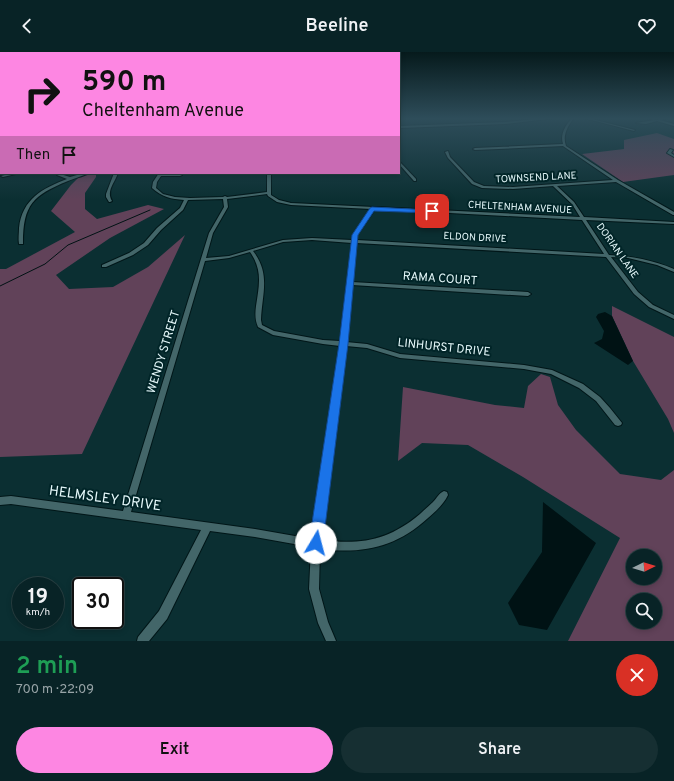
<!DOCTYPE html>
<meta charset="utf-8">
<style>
body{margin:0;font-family:Overpass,sans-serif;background:#162f32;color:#f1f3f6;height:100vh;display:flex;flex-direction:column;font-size:15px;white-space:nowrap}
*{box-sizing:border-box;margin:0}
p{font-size:13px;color:#98a4a7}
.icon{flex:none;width:22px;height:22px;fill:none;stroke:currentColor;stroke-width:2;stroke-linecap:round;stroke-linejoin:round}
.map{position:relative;height:589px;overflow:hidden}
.drawer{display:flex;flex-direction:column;background:#082326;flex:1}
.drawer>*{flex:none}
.hud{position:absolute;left:0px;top:0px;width:400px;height:122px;box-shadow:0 2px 6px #0003,0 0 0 1px #294043;background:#fd86e2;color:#111;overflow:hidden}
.needle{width:26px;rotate:85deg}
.tools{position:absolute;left:626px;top:497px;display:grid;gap:8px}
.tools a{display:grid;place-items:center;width:36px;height:36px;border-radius:50%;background:#082326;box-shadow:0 2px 6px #0003,0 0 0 1px #294043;font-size:20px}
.speed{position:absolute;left:12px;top:525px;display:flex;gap:8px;font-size:20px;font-weight:700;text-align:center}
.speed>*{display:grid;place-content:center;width:52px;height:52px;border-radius:50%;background:#082326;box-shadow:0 2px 6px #0003,0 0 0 1px #294043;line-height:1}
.speed small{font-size:10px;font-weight:400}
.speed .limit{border:2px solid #111;border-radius:6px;background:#fff;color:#111}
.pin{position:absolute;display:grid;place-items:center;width:34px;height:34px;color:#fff;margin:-17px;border-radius:8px;box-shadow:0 2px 6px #0006}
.me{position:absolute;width:44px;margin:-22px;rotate:8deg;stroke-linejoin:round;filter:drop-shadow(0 0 3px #0008)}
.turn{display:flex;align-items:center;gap:14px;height:84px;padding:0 16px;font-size:18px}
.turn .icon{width:52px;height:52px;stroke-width:2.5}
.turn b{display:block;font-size:28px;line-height:34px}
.then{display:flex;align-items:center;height:38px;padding:0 16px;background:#0003;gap:8px;font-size:15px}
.round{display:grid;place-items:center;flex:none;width:42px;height:42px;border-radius:21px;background:#162f32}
.overview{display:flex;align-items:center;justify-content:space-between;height:68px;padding:0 16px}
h1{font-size:24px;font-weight:600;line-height:30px;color:#1e9e55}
.cta{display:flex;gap:8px;margin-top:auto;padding:8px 16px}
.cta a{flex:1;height:46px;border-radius:24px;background:#fd86e2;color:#111;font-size:16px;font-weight:600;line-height:46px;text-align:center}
.cta a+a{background:#162f32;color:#f1f3f6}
header{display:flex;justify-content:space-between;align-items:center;height:52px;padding:0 16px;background:#082326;font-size:18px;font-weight:600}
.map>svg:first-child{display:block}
.green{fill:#614259;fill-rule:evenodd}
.water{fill:#001214}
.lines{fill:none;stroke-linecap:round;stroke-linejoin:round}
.stream{stroke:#001214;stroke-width:1}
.minor-casing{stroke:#001618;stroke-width:2}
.minor{fill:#436669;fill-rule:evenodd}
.route{fill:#1a73e8;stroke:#114b97}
.labels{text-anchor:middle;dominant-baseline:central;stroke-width:4;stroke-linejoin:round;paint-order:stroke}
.far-street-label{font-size:10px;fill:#e5f8fa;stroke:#012528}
.street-label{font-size:12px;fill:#e5f8fa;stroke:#012528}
.near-street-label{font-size:14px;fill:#e5f8fa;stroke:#012528}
</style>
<header><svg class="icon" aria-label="back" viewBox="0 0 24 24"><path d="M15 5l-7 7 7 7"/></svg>Beeline<svg class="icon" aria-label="heart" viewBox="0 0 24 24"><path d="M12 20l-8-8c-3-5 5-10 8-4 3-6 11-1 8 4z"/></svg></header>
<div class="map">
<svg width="674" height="589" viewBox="0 0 674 589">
<rect width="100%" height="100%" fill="#0b2f32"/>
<g class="green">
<path d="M657,81L674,87V123L623,130L582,102L624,97V88Z"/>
<path d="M83,121H96V125L85,141V157L97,167L148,153L164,157L110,186L56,223L69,237L113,235L148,215L185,183L82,402L0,405V217H6L75,180L51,159L71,133Z"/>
<path d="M612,254L674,285V381L668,367L633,309L612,264Z"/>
<path d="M541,322L550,325L558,353L576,378L620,422L661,428L674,418V589H568L620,486L523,425L468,393L422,391L398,409L403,335L495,353L524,356L528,334ZM633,504H655V526H633ZM633,548H655V570H633Z"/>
</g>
<g class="water">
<path d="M605,260L612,264L633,309L628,313L594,291L602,287L604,279L596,265L598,262Z"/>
<path d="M543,450L596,491L547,578L519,573L508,551L542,500Z"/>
</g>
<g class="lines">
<path class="stream" d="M0,234L45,212L68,193L150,158"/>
<g class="minor-casing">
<g id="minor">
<path d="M547,66H555L505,72L399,76V74L505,70Z"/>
<path d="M572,66H574C568,74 562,83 566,94L618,128L674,160V163H673L616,130L557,134L574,150L584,165L674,170V172L586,168L609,203C632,204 653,208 674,217V220L657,213L628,206L611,205L638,240L653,253L674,263V267L649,255L634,242L606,205L356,191L352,230L528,240L531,242L528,244L352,233L346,290L367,292L400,302L524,313L552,318L583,332L600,345L610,356L622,371L621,373L618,374L615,373L596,349L579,336L551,322L524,317L400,306L367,296L346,294L321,488C360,493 388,489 420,462C424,458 429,454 433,450C437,446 439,441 444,439L447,440L448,443C444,452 435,460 428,466C395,496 363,502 320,497L319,537L328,570L336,589H326L318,571L309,537L311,495L255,485L210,479L167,567L149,589H137L138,585L159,559L201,478L11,452L0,453V445L11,444L123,459L209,181L224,155L223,147L188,148L183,158L161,178L148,193L133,203L106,215H102V213L129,201L144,191L157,176L180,156L184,148C171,147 162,145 152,136L153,130L159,121H163L162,122H180L182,123L180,124H161L157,130L156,136L163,142L175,145L190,146L223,145L225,144L227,145L267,140V121H271V143L279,148L291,151L580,165L572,152L553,134L513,137L482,136L472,132L448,106L445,100L448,99L450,105L474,130L484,134L513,135L613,128L563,94L475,98L473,97L475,96L563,92C560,82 565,74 572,66ZM267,142L268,144L277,150L291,153L371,157L353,183L352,188L312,186L283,188L229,204L206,206L213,181L228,155L227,147ZM375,157L582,168L604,202L357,188V183ZM312,188L352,191L340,289L323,288L274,279L262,273L261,268C262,242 271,222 253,199L283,190ZM250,200C263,218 259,234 256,254C255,262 255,268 258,275L273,283L323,292L340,294L312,487L255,477L131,460L205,209L229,206Z"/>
<path d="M584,66H588L635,78L634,79Z"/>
<path d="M647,66L657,68L667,66L660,68L674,72V74L657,69L646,72L636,71L654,68Z"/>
<path d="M670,97L673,98L671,101L674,103V105L667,101Z"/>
<path d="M399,109L416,127V129H414L399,112Z"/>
<path d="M13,121H20L3,125L1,124Z"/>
<path d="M57,121L70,125L84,121H89C83,124 75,126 68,129C33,143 23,153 23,191V192H19C18,187 19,181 19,176C22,147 43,136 67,127L57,123Z"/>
<path d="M114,121H118C115,131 106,138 112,149L110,150H109L106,145V142Z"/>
</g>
</g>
<use href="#minor" class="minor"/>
</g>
<linearGradient id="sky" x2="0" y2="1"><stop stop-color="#061a1c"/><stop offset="0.45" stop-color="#2e4d5a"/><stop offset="1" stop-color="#2e4d5a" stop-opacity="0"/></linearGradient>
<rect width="674" height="148" fill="url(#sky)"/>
<path class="route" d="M372,155L432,158L436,159L432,161L374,159L358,183L348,292L323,491L321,496L316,498L311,496L309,491L339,292L352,183L370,156Z"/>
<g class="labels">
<g class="far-street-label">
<text transform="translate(536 126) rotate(-3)">TOWNSEND LANE</text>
<text transform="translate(520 156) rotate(3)">CHELTENHAM AVENUE</text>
<text transform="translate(475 186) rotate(3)">ELDON DRIVE</text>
<text transform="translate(617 199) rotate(55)">DORIAN LANE</text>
</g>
<g class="street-label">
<text transform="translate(440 227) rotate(4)">RAMA COURT</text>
<text transform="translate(444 296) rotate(6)">LINHURST DRIVE</text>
<text transform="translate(164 300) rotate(-73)">WENDY STREET</text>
</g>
<g class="near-street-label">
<text transform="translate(105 447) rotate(8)">HELMSLEY DRIVE</text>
</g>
</g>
</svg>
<div class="tools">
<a><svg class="needle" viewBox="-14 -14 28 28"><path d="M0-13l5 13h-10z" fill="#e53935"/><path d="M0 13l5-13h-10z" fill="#98a4a7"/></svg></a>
<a><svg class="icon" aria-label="search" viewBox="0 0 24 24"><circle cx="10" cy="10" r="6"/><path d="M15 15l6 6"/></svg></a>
</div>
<div class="speed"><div>19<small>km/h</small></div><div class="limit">30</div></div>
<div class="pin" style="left:432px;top:159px;background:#d93025"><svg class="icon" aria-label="arrive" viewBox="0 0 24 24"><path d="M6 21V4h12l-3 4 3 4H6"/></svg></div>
<svg class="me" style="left:316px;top:491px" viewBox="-20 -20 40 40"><circle r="19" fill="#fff"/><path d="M0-13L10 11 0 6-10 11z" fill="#1a73e8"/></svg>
<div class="hud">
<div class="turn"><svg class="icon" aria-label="right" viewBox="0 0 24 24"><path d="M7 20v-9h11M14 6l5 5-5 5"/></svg><div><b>590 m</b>Cheltenham Avenue</div></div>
<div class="then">Then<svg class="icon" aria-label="arrive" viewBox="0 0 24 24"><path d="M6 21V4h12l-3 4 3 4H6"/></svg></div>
</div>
</div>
<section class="drawer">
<div class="overview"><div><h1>2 min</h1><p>700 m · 22:09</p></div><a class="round" style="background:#d93025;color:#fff"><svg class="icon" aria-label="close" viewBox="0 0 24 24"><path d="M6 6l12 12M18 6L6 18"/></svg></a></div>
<div class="cta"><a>Exit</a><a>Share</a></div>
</section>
